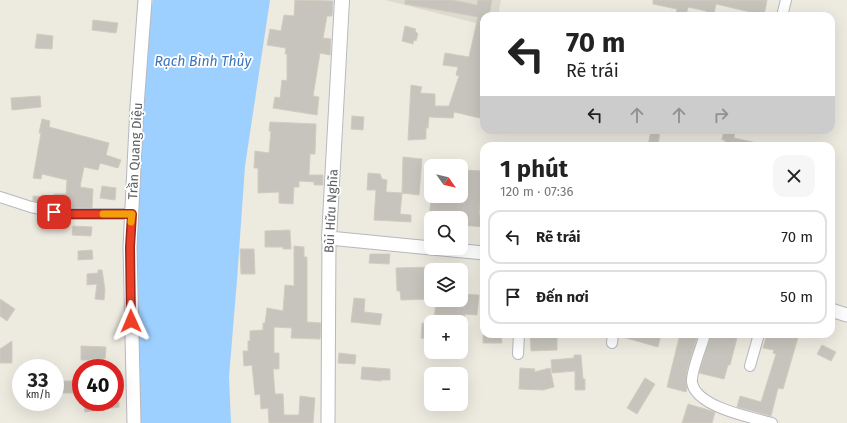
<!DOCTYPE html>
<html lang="vi">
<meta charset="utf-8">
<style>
body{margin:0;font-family:"Fira Sans",sans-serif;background:#f6f6f6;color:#222;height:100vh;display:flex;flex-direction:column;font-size:15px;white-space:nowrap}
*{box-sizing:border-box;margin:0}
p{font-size:13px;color:#767676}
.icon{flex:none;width:22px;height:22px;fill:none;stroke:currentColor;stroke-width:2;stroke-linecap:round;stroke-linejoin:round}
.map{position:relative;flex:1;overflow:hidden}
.side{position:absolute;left:480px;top:142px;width:355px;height:196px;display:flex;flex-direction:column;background:#fff;border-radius:12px;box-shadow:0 4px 16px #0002}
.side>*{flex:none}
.guide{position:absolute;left:480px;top:12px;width:355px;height:122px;border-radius:12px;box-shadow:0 4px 16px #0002;background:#fff;color:#222;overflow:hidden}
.needle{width:26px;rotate:124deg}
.tools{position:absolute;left:424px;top:159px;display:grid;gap:8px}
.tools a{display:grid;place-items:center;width:44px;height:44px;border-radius:8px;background:#fff;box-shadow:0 4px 16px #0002;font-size:20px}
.speed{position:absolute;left:12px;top:359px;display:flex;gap:8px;font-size:20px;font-weight:700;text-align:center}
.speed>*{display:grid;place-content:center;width:52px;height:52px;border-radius:50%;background:#fff;box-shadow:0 4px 16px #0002;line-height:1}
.speed small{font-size:10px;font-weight:400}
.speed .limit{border:6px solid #d22;background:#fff;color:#111}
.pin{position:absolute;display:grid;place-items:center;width:34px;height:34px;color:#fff;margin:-17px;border-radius:8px;box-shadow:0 2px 6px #0006}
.me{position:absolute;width:44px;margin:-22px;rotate:359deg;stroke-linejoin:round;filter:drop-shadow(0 0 3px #0008)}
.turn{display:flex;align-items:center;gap:14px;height:84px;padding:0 20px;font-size:18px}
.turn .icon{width:52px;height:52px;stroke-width:2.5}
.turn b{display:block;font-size:28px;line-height:34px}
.lanes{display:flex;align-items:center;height:38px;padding:0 20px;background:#0003;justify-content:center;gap:20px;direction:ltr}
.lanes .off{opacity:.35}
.round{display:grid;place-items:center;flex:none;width:42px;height:42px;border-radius:12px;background:#f6f6f6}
.head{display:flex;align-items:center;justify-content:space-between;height:68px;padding:0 20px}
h1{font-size:24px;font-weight:700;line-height:30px}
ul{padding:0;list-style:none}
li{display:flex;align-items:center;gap:12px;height:54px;margin:0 8px 6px;padding:0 12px;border:2px solid #e0e0e0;border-radius:12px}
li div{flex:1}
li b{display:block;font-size:15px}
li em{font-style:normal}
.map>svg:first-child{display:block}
.education{fill:#dddacf}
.water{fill:#9ed0ff}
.building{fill:#c7c4bd;stroke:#d1ccbf}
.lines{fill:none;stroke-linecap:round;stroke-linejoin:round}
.minor-casing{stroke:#b6b8be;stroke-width:12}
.tertiary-casing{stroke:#b6b8be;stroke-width:15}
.secondary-casing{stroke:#b6bac0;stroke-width:16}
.minor{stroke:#fff;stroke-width:10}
.tertiary{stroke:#fff;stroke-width:13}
.secondary{stroke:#fff;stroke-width:14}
.route-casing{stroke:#9a2819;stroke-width:10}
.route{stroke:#ed3e26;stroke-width:7}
.slow{stroke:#f59e0b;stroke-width:7}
.labels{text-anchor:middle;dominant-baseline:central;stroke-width:3.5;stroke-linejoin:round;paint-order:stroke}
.street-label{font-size:13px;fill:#595d62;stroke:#fff}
.water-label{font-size:14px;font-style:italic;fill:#3c75bc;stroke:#fff}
</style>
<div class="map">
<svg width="847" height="423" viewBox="0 0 847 423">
<rect width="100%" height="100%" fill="#edeae0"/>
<path class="education" d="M385,0H501L498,16H484V25Z"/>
<path class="water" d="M153,0H270L245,166L237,280L229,377L231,423H135L133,197L150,16Z"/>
<g class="building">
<path d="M295,0L333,1L332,16H327L323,38L331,39L330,55L320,53L313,96L319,97L317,115L273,108L275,97L280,98L282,80L287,81V54H285L286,48L267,45L270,29L281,31L284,15L294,16Z"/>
<path d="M405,0H452L477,5L478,0H492L489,16H484V119L454,112L453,118L429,117L428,128H426V139L408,140L411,85L422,87L420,93L435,94V106H449L459,76L456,75L458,67L443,65L445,53L469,57L478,17L405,4Z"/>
<path d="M653,0H767L764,16H750V12L716,4L714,14L706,12V11L688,7L686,16H682L676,14L677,9L653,4Z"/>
<path d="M93,20L118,23L116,33L92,30Z"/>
<path d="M405,26L416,29L415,31L418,34L416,41L414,40L413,44L402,41Z"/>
<path d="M37,34L53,36L52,49L35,48Z"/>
<path d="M40,96L41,107L12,110L11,98Z"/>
<path d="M352,116L364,117L363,130L351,129Z"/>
<path d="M42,119L50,121L49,127L109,143L106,155L121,160L118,168L100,163L98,170L84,167L80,187L93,189L92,208H67V206L52,205L33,201V196L54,197V194H66L67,180L42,174L41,179L33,178L41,133H39Z"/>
<path d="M270,122L316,124L315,154H310L309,175H323V185H314V182L299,181V187H294L293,204L279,203V192L258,193V168H254L255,151L269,153L271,131H269Z"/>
<path d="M651,130H660L658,146H648Z"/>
<path d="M724,130H735L734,138L753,142V146H725V140H722Z"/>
<path d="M403,157L422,159L419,195L402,193Z"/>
<path d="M461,170L483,171L479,215H484V227L461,225V218H429L431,200L441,201V197L461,199Z"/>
<path d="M368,173L380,174L382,179L387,180L386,192L402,193L400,214L411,215V222L374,220L376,190H367Z"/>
<path d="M102,186L116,188L115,200L100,198Z"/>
<path d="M73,226L92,227L91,236L72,235Z"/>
<path d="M290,230L291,249H283V247H265V231Z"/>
<path d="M294,246L304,247V257H307V322L321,323L320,339L291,338L292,328L274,327V353H279V369H273L275,394H283L284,415H299L300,396L315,398L313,423H269L268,408L261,409L260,394L255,395L252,365L244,366L243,351H248V341H250V331L263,330V323H265L267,308L283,311L285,285L294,286Z"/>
<path d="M240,249H254L255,274H241Z"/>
<path d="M92,250L93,259L78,260V251Z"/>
<path d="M370,254H390L389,264L369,263Z"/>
<path d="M431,267V299L401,300L400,291H397L396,268Z"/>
<path d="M98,270H102L105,290L104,300L95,299L97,284L87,285V274L98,273Z"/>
<path d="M461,294L479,295L477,315L465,314L464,319L457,318V322H434L436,300H461Z"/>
<path d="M354,298L365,299L364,312L382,314L380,325L351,322Z"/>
<path d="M0,299L15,309L7,321L0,316Z"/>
<path d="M422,323L431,324V339L421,338Z"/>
<path d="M530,334H557V350L531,351Z"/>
<path d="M620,334H661L658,347L619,336Z"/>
<path d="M680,334H698L687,370L686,382L687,388L686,392L667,387Z"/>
<path d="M711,334H720L737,338L730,365H728L724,379L699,373Z"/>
<path d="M767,334H799L783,389L778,388L771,416L737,407L740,396L761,402L776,354L773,353L774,350L763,348Z"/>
<path d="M483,335H501L502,343H483Z"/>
<path d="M12,341V363H0V349Z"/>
<path d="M822,345L836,352L831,361L817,354Z"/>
<path d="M81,346L106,347L105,359H90V360H81Z"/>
<path d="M339,353L356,355L355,364L338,363Z"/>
<path d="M574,355H581L583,379H585V390H575V371L552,373L551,360L574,358Z"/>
<path d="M362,367L390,369V380H381V381L361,379Z"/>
<path d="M520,368L535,369L534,372L550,368L554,387L543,390L519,389Z"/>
<path d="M645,378L655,384L637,414L627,408Z"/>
<rect x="63" y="381" width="16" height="12"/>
<path d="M90,402H119V407L85,412L84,403Z"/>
<path d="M688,404L715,412L712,423H682Z"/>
</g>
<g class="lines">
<g class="minor-casing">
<g id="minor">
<path d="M782,16L786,0"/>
<path d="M0,197L31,207L65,214H132"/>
<path d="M705,334C702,346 691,371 692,382C695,407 753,418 772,423"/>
<path d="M612,343L613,334"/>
<path d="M518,354L519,334"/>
<path d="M750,366L759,334"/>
</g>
</g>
<g class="tertiary-casing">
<g id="tertiary">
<path d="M432,248L484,253"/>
<path d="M831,310L847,315"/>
<path d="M134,423L130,247L137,106L145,0"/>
<path d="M328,423L329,238L431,248"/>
</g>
</g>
<g class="secondary-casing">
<path id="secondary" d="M329,238L342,0"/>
</g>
<use href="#minor" class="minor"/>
<use href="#tertiary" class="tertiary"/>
<use href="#secondary" class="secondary"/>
</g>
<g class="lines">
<g class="route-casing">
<path id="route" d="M54,212L65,214H132L130,247L131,321"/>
</g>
<use href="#route" class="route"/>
<path class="slow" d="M103,214H132L131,222"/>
</g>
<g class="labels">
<g class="street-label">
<text transform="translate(135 151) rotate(-87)">Trần Quang Diệu</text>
<text transform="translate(331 211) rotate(-87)">Bùi Hữu Nghĩa</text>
</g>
<g class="water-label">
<text x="203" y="61">Rạch Bình Thủy</text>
</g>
</g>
</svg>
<div class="tools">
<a><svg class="needle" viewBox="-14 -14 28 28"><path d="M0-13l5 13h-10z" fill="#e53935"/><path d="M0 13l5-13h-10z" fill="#767676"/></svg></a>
<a><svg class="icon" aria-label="search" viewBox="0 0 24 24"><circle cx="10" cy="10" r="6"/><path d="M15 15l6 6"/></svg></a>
<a><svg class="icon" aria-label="layers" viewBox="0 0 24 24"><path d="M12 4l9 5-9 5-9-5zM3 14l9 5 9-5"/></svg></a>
<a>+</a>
<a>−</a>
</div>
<div class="speed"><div>33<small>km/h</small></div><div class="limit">40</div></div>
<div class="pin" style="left:54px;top:212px;background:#d93025"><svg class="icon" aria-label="arrive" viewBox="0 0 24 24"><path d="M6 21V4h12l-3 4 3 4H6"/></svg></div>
<svg class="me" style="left:131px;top:321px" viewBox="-20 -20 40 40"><path d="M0-17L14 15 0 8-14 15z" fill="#ed3e26" stroke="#fff" stroke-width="4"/></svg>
<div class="guide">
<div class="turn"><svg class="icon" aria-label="left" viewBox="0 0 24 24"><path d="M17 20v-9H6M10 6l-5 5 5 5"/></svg><div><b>70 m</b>Rẽ trái</div></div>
<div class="lanes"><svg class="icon" aria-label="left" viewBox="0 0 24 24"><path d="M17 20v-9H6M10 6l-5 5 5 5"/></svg><svg class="icon off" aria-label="ahead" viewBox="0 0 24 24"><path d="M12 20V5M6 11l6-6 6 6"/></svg><svg class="icon off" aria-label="ahead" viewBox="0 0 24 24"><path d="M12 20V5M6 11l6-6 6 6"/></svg><svg class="icon off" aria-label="right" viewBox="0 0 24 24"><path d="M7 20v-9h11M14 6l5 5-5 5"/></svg></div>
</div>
<section class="side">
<div class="head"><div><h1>1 phút</h1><p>120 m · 07:36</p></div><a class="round"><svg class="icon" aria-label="close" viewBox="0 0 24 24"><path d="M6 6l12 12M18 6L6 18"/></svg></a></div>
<ul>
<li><svg class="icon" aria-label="left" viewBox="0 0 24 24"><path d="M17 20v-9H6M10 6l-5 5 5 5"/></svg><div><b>Rẽ trái</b></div><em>70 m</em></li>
<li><svg class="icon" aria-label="arrive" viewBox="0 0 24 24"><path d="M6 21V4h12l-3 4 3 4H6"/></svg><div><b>Đến nơi</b></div><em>50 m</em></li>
</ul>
</section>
</div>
